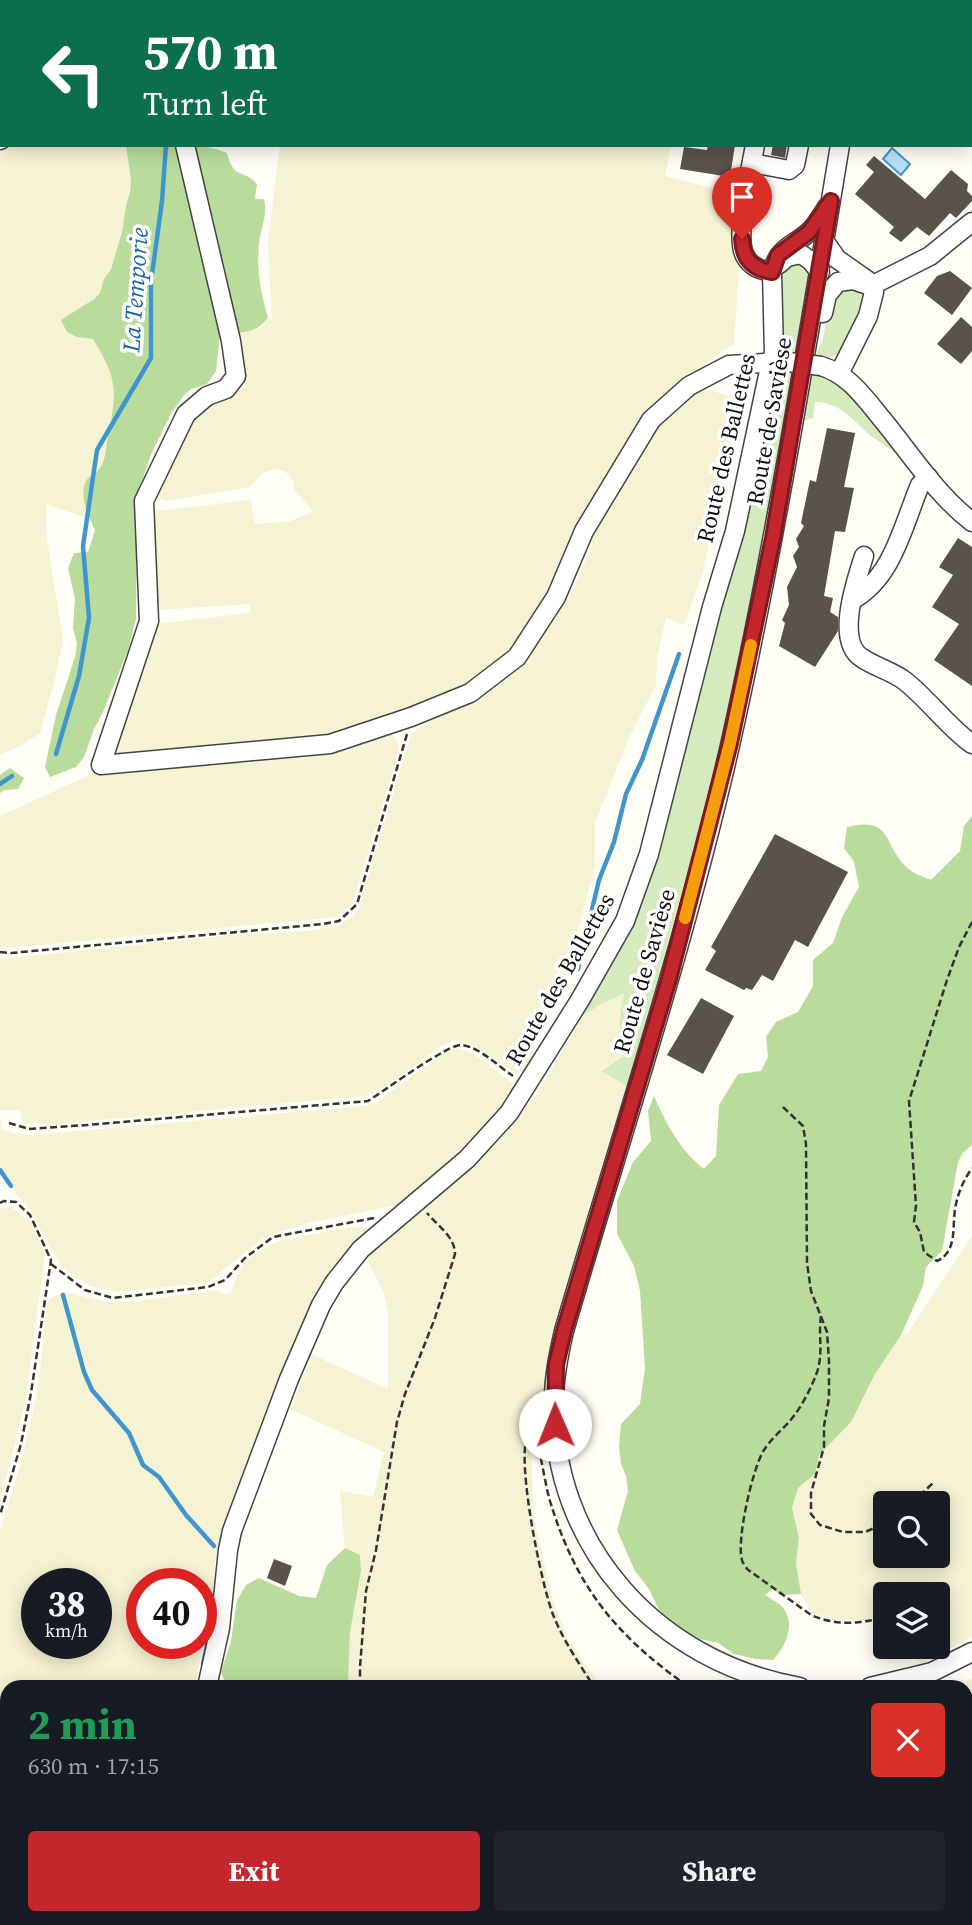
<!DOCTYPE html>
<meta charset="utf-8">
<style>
body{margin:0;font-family:"Source Serif 4",serif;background:#20242c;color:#f1f3f6;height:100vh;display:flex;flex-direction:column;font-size:26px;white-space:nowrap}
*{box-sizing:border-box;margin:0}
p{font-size:23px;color:#9ea1a6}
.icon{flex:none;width:38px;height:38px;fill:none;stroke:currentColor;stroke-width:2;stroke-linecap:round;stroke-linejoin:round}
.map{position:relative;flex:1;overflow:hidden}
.drawer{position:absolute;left:0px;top:1680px;width:973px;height:245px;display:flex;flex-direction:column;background:#171b24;border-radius:21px 21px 0 0;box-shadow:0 4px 18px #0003}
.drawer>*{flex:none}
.top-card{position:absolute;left:0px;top:0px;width:973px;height:147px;box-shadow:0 4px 18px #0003;background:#0b6e4f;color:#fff;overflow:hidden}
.buttons{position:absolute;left:873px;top:1491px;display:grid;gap:14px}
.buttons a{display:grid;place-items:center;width:77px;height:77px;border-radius:7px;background:#171b24;box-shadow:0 4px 18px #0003;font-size:35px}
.speed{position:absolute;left:21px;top:1568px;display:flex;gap:14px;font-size:35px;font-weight:700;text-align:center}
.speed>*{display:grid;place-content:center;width:91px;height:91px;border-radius:50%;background:#171b24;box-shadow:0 4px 18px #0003;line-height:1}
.speed small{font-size:18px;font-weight:400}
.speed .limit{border:10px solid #d22;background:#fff;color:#111}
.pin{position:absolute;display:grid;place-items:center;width:60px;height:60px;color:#fff;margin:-72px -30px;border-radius:50% 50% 50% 0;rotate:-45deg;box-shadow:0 0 7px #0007}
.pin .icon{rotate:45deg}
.me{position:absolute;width:77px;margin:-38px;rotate:359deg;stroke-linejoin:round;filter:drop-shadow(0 0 5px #0008)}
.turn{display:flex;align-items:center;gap:24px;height:147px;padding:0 28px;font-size:32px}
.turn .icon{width:91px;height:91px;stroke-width:2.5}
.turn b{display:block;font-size:49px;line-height:60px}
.round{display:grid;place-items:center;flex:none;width:74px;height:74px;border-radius:7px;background:#20242c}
.summary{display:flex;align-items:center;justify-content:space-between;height:119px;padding:0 28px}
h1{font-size:42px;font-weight:700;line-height:52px;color:#1e9e55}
.primary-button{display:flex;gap:14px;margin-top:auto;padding:14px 28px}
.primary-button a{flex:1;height:80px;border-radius:7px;background:#c4262e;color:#fff;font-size:28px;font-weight:700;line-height:80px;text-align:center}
.primary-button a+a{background:#20242c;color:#f1f3f6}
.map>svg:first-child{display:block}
.farmland{fill:#f6f3d4;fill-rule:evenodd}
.green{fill:#d5ebbd}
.forest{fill:#b9dc9c}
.water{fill:#b9e0f7;stroke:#3f96cf;stroke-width:2}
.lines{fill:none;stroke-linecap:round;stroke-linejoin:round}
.stream{stroke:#3f96cf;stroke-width:4.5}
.building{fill:#5a524d}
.minor-casing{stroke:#444;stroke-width:21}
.path{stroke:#333;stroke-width:2.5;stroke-dasharray:7 3.5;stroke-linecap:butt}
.minor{stroke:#fff;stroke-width:18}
.minor-bridge-casing{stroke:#444;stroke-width:21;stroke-linecap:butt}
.minor-bridge{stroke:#fff;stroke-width:18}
.route-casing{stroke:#7f191e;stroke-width:18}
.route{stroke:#c4262e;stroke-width:12}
.slow{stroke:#f59e0b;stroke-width:12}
.labels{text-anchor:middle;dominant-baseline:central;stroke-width:7;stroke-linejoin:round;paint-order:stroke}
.street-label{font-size:23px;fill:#111;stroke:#fff}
.water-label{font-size:24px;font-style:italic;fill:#1768a6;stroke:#fff}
</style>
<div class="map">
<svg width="972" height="1925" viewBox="0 0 972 1925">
<rect width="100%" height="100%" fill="#fffdf5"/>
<g class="farmland">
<path d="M293,0H718L723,2H293Z"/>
<path d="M8,145H126L131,180L122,232L115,257L100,293L83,307L78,337L93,338L109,364L116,397L105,455L99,471L89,477L84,496L89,519L47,504L46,533L63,639L55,679L40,733L20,746L0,755V149Z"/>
<path d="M280,145H671L665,176L738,195L734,231V252L739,268L734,344L707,362L705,370L675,390L530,633L513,654L470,687L339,734L305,741L115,755L111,749L154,624L250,613V604L156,610L153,516L156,511L251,500L255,524L291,521L313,511L295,491L293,481L286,472L277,469L262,473L250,487L167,501L159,499L156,493L191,414L245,388L235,333L251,331L262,327L268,317L272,321L268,241Z"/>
<path d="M707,389L737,399L739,408L702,574L684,625L666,618L657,656L656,685L629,738L595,823V865L560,999L547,1002L530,1063L526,1071L515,1073L471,1044L455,1040L441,1046L389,1084L365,1096L57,1124H26L22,1122L20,1110H0V959L223,936L308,931L338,926L354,915L359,908L411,734L443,707L517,661L527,659L565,593L574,587L592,545L590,536L664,414L682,399Z"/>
<path d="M389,729L399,745L395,765L352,904L336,917L0,949V816L96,772Z"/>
<path d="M625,994L619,1016L620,1036L625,1051L624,1056L601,1070L627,1086L549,1352L544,1404H534L520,1437L531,1450L534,1520L554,1604L568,1639L601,1687H348L350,1632L361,1571L360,1555L345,1548L340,1491L373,1497L384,1452L290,1409L313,1355L388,1389V1311L383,1291L366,1257L459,1179L497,1143L537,1094L583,1016L601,1004Z"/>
<path d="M455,1048L468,1051L486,1063L514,1085L516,1093L469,1147L421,1188L397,1205L308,1223L275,1233L262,1239L207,1283L119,1292L90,1286L69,1273L59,1263L30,1211L22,1200L15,1194L13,1183L0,1167V1118L2,1129L12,1133L31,1135L364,1106L377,1102L441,1055Z"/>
<path d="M11,1207L31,1222L45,1254L26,1398L0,1501V1209Z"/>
<path d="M352,1227L367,1228L351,1253L215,1560L214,1588L209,1628L202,1648L195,1687H7V1918H148L145,1925H0V1532L20,1466L37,1395L48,1301L58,1294L65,1292L107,1302L136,1301L219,1290L222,1294H229L232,1289L241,1268L248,1258L270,1245L286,1239ZM37,1584H96V1643H37ZM142,1584H201V1643H142Z"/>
<path d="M972,1236V1637L921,1663L912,1655L885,1660L880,1655L881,1620H837L811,1613L801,1594L796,1563L799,1538L792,1508L798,1488L815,1474L819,1455L863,1400L875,1374L901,1335L908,1333ZM886,1503H938V1556H886ZM886,1594H938V1647H886Z"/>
<path d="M972,1678V1925H804L806,1918H966V1687H958Z"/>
<path d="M286,1918H688L687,1925H284Z"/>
</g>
<g class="green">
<path d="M802,261L811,275L798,354C774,350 777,280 786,263Z"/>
<path d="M842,287L856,289L862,293C864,309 851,346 838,354C831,359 824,358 816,355L823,338L830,301Z"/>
<path d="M789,371L795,372C771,507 745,641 713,773C687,878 657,982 627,1086L601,1071L624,1056C626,1048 621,1043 620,1034C618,1020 621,1008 624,994L601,1004L583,1016L630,925L773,390L780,376Z"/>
<path d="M811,374L827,377L846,389L905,458C893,451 882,444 871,436C854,422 841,402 815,402L813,418L804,421Z"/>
</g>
<g class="forest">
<path d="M126,145C158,145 197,140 227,153C234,181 243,168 257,184L255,199H264C268,214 261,228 259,243C256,267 261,295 268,317C257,335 239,332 220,335L216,371L207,384L191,389L185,394L172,412L152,452L137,495L136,619L128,650L103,712L94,729L84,757L76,767L50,777L45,767L56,715L75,657L77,644L73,628L75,599L68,568L74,553L88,552L95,530C88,517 77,491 88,478C92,474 97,473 100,468C106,458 106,447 108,436C117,391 118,379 93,339L77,337L67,332L61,320L94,299L100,293L104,279L111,269L122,232L126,206L130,192L131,180Z"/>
<path d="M10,768L24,778L18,789L5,790L0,793V775Z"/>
<path d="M972,816V1145L963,1153L958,1162L942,1251L926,1267L923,1286L901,1335L875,1374L851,1422L819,1455L815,1474L798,1488L792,1508L799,1538L796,1563L801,1594L780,1595L773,1589L765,1595C769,1598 775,1601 779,1604C798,1619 787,1646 773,1660L756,1659L734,1654L718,1643L700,1639L681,1630L659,1610L649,1589L635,1571L617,1530L628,1491L626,1476L621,1464L619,1446L621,1424L640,1404L645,1368L640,1291L634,1266L617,1234V1201L633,1162L651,1141L648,1111L654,1096C666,1124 681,1151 704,1169L716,1156L719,1105L738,1074L761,1071L768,1057L766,1037L776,1022L798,1012L813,986V960L833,943L842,917L859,887L854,862L844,848L847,827C895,815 882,848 910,870C915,874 924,877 931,880L960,851L964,826Z"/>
<path d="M345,1548L360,1555L361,1571L350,1632L348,1687H227L221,1672L231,1641L237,1600L246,1585L259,1578L299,1596L316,1598L327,1565Z"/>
<path d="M204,1918H286L284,1925H200Z"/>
<path d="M688,1918H806L804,1925H687Z"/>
</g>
<path class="water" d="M892,148L910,164L901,175L883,159Z"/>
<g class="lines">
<g class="stream">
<path d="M163,2V0"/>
<path d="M56,754L79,676L89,618L83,546L97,450L151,358V282L162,201L166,145"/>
<path d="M0,784L12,776"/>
<path d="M578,969L599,880L614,842L626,794L642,760L679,654"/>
<path d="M0,1170L11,1186"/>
<path d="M63,1295L84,1372L92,1390L129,1433L143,1465L159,1477L186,1515L214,1546"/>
<path d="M203,1664L208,1641"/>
<path d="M774,1918V1925"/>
<path d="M240,1925L242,1918"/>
</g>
</g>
<g class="building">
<path d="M708,145H735L730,177L680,169L684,147L707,150Z"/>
<path d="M773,145H787L785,158L771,155Z"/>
<path d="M874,156L925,199L951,170L968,184L967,191L972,196V201L956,218L950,213L929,236L917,227L901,242L889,233L894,227L855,194L874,172L866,165Z"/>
<path d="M950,271L972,288L952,315L924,293L937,276Z"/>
<path d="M961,317L972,327V351L961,364L937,344Z"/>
<path d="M827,428L855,433L844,487L854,488L845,532L835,531L824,596L833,598L830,612L838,617V631L815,667L779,646L785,623L782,620L789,605L787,587L797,567L793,556L799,547L796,539L804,526L801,523L810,480L816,482Z"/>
<path d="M958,538L972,547V686L934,660L959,624L932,607L953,575L939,567Z"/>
<path d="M775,834L848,872L808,947L795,940L773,981L762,975L752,990L746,988L744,990L705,970L716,951L711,947Z"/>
<path d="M701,998L734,1016L703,1074L667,1055Z"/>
<path d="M274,1559L292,1566L285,1586L267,1578Z"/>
</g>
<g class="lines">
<g class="minor-casing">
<g id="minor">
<path d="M287,2V0"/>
<path d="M778,2L779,0"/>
<path d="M867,2L868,0"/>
<path d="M0,140L2,139"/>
<path d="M185,145L231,341L236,376L226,389L207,396L186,414L144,501L149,621L101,765L330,744L411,717L470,693L517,657L556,597L584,531L651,420L689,386L729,365L782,362"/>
<path d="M755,145C751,169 734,236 745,256C751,267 760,270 772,272"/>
<path d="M752,163L789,170L795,165L799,145"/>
<path d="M825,242L837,259L867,280L874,292L868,316L839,374"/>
<path d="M779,264L787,257L801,254L811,261L820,272"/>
<path d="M871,286L930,256L972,222"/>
<path d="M823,313L827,295L838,282L853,280L868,285"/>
<path d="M821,366C848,374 864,397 882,419C910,453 936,494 972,522"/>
<path d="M864,556C856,581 835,641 862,658C875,667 892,671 905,681C929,700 947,726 972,744"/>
<path d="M852,600C893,578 903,525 920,485L928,477"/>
<path d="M207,1687L220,1628L228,1550L232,1531L289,1379L321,1305L334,1283L361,1249L467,1159L509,1113L580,1000L625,921L649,854L712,607L735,531L769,371L774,353L772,272C779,246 793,247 810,231C817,224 822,215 827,207"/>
<path d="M800,1687C658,1662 551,1547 554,1399C554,1376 559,1353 564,1331C621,1135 686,941 731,741C775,544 807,345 840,145"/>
<path d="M870,1687L932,1672L972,1652"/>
<path d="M158,1925L159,1918"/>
</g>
</g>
<g class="path">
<path d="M972,922L959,947L947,980L909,1101L916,1206L914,1222L920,1232L924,1252L937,1261C959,1251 951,1224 956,1204C959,1190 964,1180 972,1168"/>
<path d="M0,952L11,953L323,924L339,921L357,904L407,734"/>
<path d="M783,1107L803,1126L806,1144L807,1263L811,1291L827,1332L829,1361V1398L824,1426V1447L811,1493V1514L820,1525L843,1532H865L886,1523"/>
<path d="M9,1123L29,1129L87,1125L368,1101C384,1091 449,1043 462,1045C479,1047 498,1066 513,1076"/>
<path d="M0,1203L4,1201L16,1202L30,1215L51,1260L31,1393L21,1444L0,1515"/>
<path d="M51,1264L85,1290L113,1298L208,1287L225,1280L245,1258L273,1237L374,1218"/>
<path d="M821,1316C818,1336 824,1355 816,1375C811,1388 802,1406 793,1417C784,1429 772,1437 764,1450C753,1467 736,1540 742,1560C742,1562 746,1567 747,1569L811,1615C837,1626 858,1624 886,1617"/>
<path d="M541,1421C535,1425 529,1429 527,1436C517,1466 541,1581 552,1612C562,1639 579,1663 594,1687"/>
<path d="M532,1428C540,1445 544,1480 550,1501C576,1587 616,1636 689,1687"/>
<path d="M912,1503L933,1483"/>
<path d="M360,1687V1667L366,1591L376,1550L397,1422L405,1394L435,1318L455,1254C455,1237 438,1226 427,1213"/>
<path d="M292,1925L294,1918"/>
<path d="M618,1925L620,1918"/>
</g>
<use href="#minor" class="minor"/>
<g class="minor-bridge-casing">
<path id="minor-bridge" d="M788,362L821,366"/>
</g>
<use href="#minor-bridge" class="minor-bridge"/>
</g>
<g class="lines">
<g class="route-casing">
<path id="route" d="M555,1425L556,1365L564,1331L669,979L730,743L773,538L831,201L809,232L778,255L772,272C752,269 743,259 742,239"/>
</g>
<use href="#route" class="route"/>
<path class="slow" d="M685,918L730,743L751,645"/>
</g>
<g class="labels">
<g class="street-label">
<text transform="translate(769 421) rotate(-80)">Route de Savièse</text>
<text transform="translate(726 448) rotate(-77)">Route des Ballettes</text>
<text transform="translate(644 971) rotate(-74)">Route de Savièse</text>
<text transform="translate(560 979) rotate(-60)">Route des Ballettes</text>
</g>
<g class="water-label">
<text transform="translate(135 290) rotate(-86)">La Temporie</text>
</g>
</g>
</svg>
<div class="buttons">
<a><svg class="icon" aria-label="search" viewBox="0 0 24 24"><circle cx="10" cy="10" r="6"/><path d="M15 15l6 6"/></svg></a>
<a><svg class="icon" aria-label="layers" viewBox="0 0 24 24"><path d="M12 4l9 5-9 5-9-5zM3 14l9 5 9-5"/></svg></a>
</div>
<div class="speed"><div>38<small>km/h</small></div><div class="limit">40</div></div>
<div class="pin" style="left:742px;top:239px;background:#d93025"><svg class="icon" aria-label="arrive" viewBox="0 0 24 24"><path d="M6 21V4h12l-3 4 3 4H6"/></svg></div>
<svg class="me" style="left:555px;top:1425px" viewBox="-20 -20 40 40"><circle r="19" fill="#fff"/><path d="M0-13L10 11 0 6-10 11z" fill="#c4262e"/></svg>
<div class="top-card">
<div class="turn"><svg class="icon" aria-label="left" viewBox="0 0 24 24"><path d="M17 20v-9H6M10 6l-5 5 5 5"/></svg><div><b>570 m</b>Turn left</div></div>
</div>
<section class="drawer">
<div class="summary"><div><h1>2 min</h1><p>630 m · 17:15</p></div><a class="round" style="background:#d93025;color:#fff"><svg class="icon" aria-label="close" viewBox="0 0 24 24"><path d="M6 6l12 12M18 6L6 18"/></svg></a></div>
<div class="primary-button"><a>Exit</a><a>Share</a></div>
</section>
</div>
